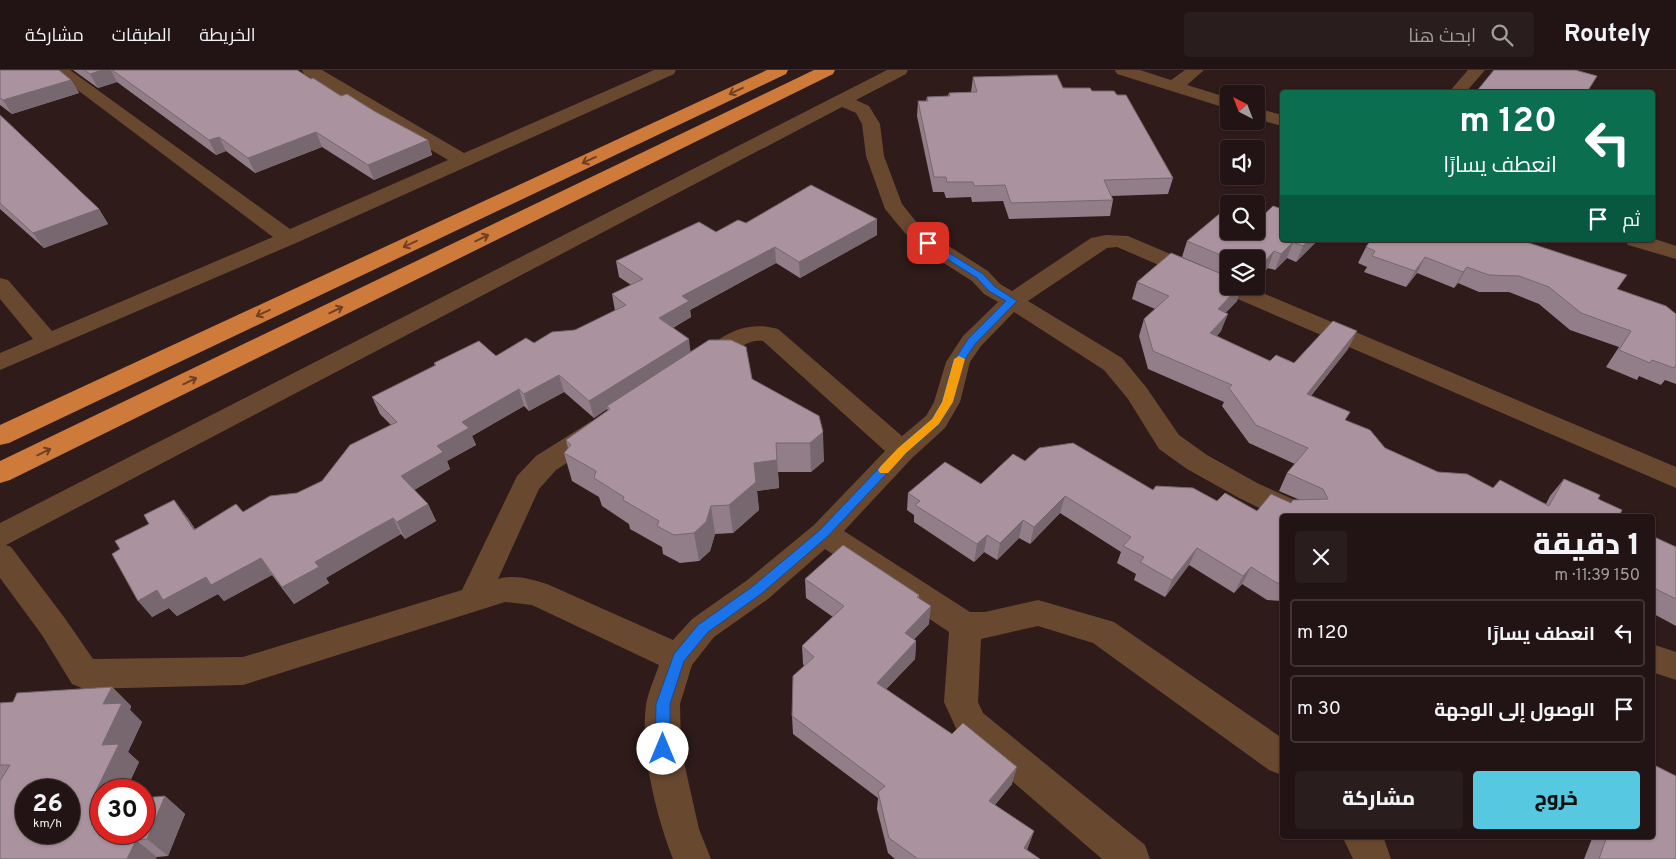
<!DOCTYPE html>
<html lang="ar">
<meta charset="utf-8">
<style>
body{margin:0;font-family:Overpass,Cairo,sans-serif;background:#2a1d1d;color:#f1f3f6;direction:rtl;height:100vh;display:flex;flex-direction:column;font-size:19px;white-space:nowrap}
*{box-sizing:border-box;margin:0}
p{font-size:16px;color:#a29ea0}
.icon{flex:none;width:28px;height:28px;fill:none;stroke:currentColor;stroke-width:2;stroke-linecap:round;stroke-linejoin:round}
.map{position:relative;flex:1;overflow:hidden;direction:ltr}
.details{position:absolute;left:1280px;top:444px;width:375px;height:325px;display:flex;flex-direction:column;background:#221414;border-radius:5px;box-shadow:0 1px 4px #0004,0 0 0 1px #3f3334;direction:rtl}
.details>*{flex:none}
.banner{position:absolute;left:1280px;top:20px;width:375px;height:152px;border-radius:5px;box-shadow:0 1px 4px #0004,0 0 0 1px #3f3334;direction:rtl;background:#0b6e4f;color:#fff;overflow:hidden}
.needle{width:32px;rotate:318deg}
.controls{position:absolute;left:1220px;top:15px;display:grid;gap:10px}
.controls a{display:grid;place-items:center;width:45px;height:45px;border-radius:5px;background:#221414;box-shadow:0 1px 4px #0004,0 0 0 1px #3f3334;font-size:25px}
.speed{position:absolute;left:15px;top:709px;display:flex;gap:10px;font-size:25px;font-weight:700;text-align:center}
.speed>*{display:grid;place-content:center;width:65px;height:65px;border-radius:50%;background:#221414;box-shadow:0 1px 4px #0004,0 0 0 1px #3f3334;line-height:1}
.speed small{font-size:12px;font-weight:400}
.speed .limit{border:8px solid #d22;background:#fff;color:#111}
.pin{position:absolute;display:grid;place-items:center;width:42px;height:42px;color:#fff;margin:-21px;border-radius:10px;box-shadow:0 2px 8px #0006}
.me{position:absolute;width:55px;margin:-28px;rotate:0deg;stroke-linejoin:round;filter:drop-shadow(0 0 4px #0008)}
.turn{display:flex;align-items:center;gap:18px;height:105px;padding:0 15px;font-size:22px}
.turn .icon{width:65px;height:65px;stroke-width:2.5}
.turn b{display:block;font-size:35px;line-height:42px}
.then{display:flex;align-items:center;height:48px;padding:0 15px;background:#0003;gap:10px;font-size:19px}
.round{display:grid;place-items:center;flex:none;width:52px;height:52px;border-radius:5px;background:#2a1d1d}
.summary{display:flex;align-items:center;justify-content:space-between;height:85px;padding:0 15px}
h1{font-size:30px;font-weight:800;line-height:38px}
.action{display:flex;gap:10px;margin-top:auto;padding:10px 15px}
.action a{flex:1;height:58px;border-radius:5px;background:#56c9e1;color:#111;font-size:20px;font-weight:800;line-height:58px;text-align:center}
.action a+a{background:#2a1d1d;color:#f1f3f6}
ul{padding:0;list-style:none}
li{display:flex;align-items:center;gap:15px;height:68px;margin:0 10px 8px;padding:0 5px;border:2px solid #3f3334;border-radius:5px}
li div{flex:1}
li b{display:block;font-size:19px}
li em{font-style:normal}
header{display:flex;align-items:center;gap:30px;box-sizing:border-box;height:70px;padding:0 25px;background:#221414;border-bottom:1px solid #3f3334}
header strong{font-size:24px}
nav{display:flex;gap:28px;margin-inline-start:auto;font-size:18px}
.search{width:350px;height:45px;background:#2a1d1d;display:flex;align-items:center;gap:12px;box-sizing:border-box;padding:0 18px;border-radius:5px;color:#a29ea0;font-size:19px}
.map>svg:first-child{display:block}
.lines{fill:none;stroke-linecap:round;stroke-linejoin:round}
.street{fill:#694830;fill-rule:evenodd}
.highway{fill:#cd7a3b;fill-rule:evenodd}
.wall{fill:#927e88}
.shaded-wall{fill:#77676f}
.building{fill:#aa939e;stroke:#77676f;fill-rule:evenodd}
.oneway{stroke:#704024}
.route{fill:#1a73e8;stroke:#114b97}
.slow{fill:#f59e0b}
</style>
<header>
<strong>Routely</strong>
<div class="search"><svg class="icon" aria-label="search" viewBox="0 0 24 24"><circle cx="10" cy="10" r="6"/><path d="M15 15l6 6"/></svg>ابحث هنا</div>
<nav><a>الخريطة</a><a>الطبقات</a><a>مشاركة</a></nav>
</header>
<div class="map">
<svg width="1676" height="789" viewBox="0 0 1676 789">
<rect width="100%" height="100%" fill="#2e1b1a"/>
<g class="lines">
<g class="street">
<path d="M51,0H70L290,159L448,90L304,4L302,0H322L464,83L654,0H676L674,4L296,173L0,300V283L33,269L0,229V208L8,210L52,261L273,167Z"/>
<path d="M887,0H908L906,4L856,30L869,36L880,54L884,86L902,134L918,154L936,168L988,201L1000,214L1012,221L1091,168L1106,165L1128,166L1229,209V216H1246L1676,397V418L1117,177L1107,178L1028,231L1122,288L1146,317L1179,365L1207,385L1259,414L1313,438L1317,446H1282V449L1239,428L1187,399L1159,379L1128,329L1104,300L1014,242L981,276L970,292L960,332L945,358L912,388L844,461L970,542H985L1038,530L1114,552L1282,668V705L1269,700L1093,573L1038,556L981,569L978,632L983,643L1145,775L1150,789H1102L959,665L944,632L949,562L825,479L768,529L714,567L692,595L680,634L681,679L699,759L711,789H673C656,746 640,681 646,635C648,622 655,607 659,595L532,535L505,532L243,615L84,619L72,614L42,565L0,508V453ZM842,37L856,43L862,54L866,86L885,139L904,162L920,178L972,211L984,224L998,232L963,266L946,292L934,332L926,346L902,366L778,259C741,249 723,267 693,286L690,292L693,298C721,305 737,267 763,271L885,381L814,455L746,511L692,549L673,570L547,514C532,509 513,504 498,509L539,419L556,400L608,366L612,359L608,352L599,350L590,352L536,386L517,406L462,520L243,587L93,589L64,547L11,477L6,475Z"/>
<path d="M1115,0H1140L1171,10L1185,0H1204L1187,15L1229,28V39L1117,4Z"/>
<path d="M1468,0H1485L1466,22H1449Z"/>
<path d="M1256,38L1282,45V56L1256,49Z"/>
<path d="M1652,168L1676,176V189L1628,175L1625,170H1652Z"/>
<path d="M1652,574L1676,582V610L1652,602Z"/>
<path d="M1342,766H1383L1391,789H1353Z"/>
</g>
<g class="highway">
<path d="M767,0H788L786,4L9,373L0,375V355Z"/>
<path d="M814,0H835L833,4L10,410L0,413V391Z"/>
</g>
</g>
<g class="wall">
<path d="M0,0L71,10L79,23L12,44L0,35Z"/>
<path d="M73,0H297L311,9L341,26L374,41L428,70L432,85L374,110L322,77L255,103L226,81L216,85L117,12L98,18Z"/>
<path d="M973,7L1092,21L1173,108L1168,124L1111,126L1113,130L1110,146L1009,149L1003,131L972,132L971,127L946,128L944,122H933L917,46L918,31H926L927,27L948,26L949,23L971,22Z"/>
<path d="M0,45L99,139L108,154L44,178L0,139Z"/>
<path d="M877,149V165L800,208L776,193L690,240L691,247L673,258L691,282L752,309L819,346L824,391L811,402H778L779,418L757,421L759,440L733,463L715,464L710,481L699,491L680,493L663,484L662,477L630,459L629,454L602,436L599,427L572,411L564,383L568,378L566,370L608,340L607,339L594,348L564,322L529,341L524,336L472,366L476,375L447,391L450,399L414,420L428,434L436,451L405,469L401,464L380,476L326,508L329,513L294,534L272,505L224,531L218,524L177,546L169,538L152,547L120,479L149,454L187,447L195,459L297,423L322,411L391,355L380,344L372,327L435,296L434,293L496,286L575,260L615,241L612,224L631,215L619,207L616,191L746,153Z"/>
<path d="M1318,170L1296,192L1287,188L1275,200L1268,198L1256,210V189H1229V207L1182,187L1187,171Z"/>
<path d="M1366,177L1617,219L1676,244V314L1665,310L1661,315L1639,306L1637,310L1606,297L1619,277L1570,260L1539,234L1509,222H1479L1458,213L1454,218L1417,203L1406,217L1364,202L1367,197L1358,193Z"/>
<path d="M1137,212L1237,231L1225,243L1221,261L1217,266L1270,291L1294,293L1348,279L1311,326L1385,378L1438,402L1546,434L1550,426L1564,409L1598,429L1622,440L1282,446V531L1267,530L1242,514L1234,523L1189,495L1165,527L1134,510L1136,504L1117,493L1121,482L1060,443L1030,474L1019,468L997,490L984,482L974,492L914,452V445L907,440L908,423L981,414L1025,391L1153,420L1217,431L1257,441L1291,433L1300,430L1279,421L1287,403L1295,394L1249,373L1222,336L1224,332L1148,299L1139,266L1144,249L1155,239L1132,229Z"/>
<path d="M1652,466L1676,477V556L1652,543Z"/>
<path d="M805,509L919,525V528L929,554L914,569L916,571L915,589L886,619L1012,714L995,735L1034,761L1027,780L1040,789H895L888,783L877,739L878,728L793,664L792,646L804,596L803,594L802,576L833,547L806,528Z"/>
<path d="M112,617L131,636L130,640L142,652L128,682L139,692L126,720H101V762L165,726L185,744L168,786L157,787L0,789V633L13,632Z"/>
<path d="M1593,766H1652L1676,789H1584Z"/>
</g>
<g class="shaded-wall">
<path d="M102,0H111L117,12L98,18L90,4Z"/>
<path d="M71,10L79,23L12,44L3,30Z"/>
<path d="M316,62L322,77L255,103L248,88Z"/>
<path d="M219,67L226,81L216,85L209,70Z"/>
<path d="M428,70L432,85L374,110L368,95Z"/>
<path d="M99,139L108,154L44,178L33,163Z"/>
<path d="M877,149V165L800,208L799,192Z"/>
<path d="M1308,170H1318L1296,192L1303,176Z"/>
<path d="M1293,172L1287,188L1275,200L1281,184Z"/>
<path d="M775,177L776,193L690,240L691,247L661,264L659,248L682,226Z"/>
<path d="M1274,181L1268,198L1256,210L1257,200Z"/>
<path d="M1425,187L1417,203L1406,217L1415,201Z"/>
<path d="M1467,197L1458,213L1454,218L1463,202Z"/>
<path d="M1240,216H1242L1237,231L1212,257L1218,239Z"/>
<path d="M1228,244L1221,261L1203,280L1210,263Z"/>
<path d="M1357,261L1348,279L1298,341L1307,324Z"/>
<path d="M689,269L691,286L607,336V339L594,348L589,331Z"/>
<path d="M559,305L564,322L529,341L524,324Z"/>
<path d="M519,319L524,336L472,366L476,375L447,391L450,399L409,423L401,406L437,376L462,352Z"/>
<path d="M823,362L824,391L811,402L810,373Z"/>
<path d="M776,373L779,418L757,421L759,440L733,463L729,435L754,393Z"/>
<path d="M1065,426L1060,443L1030,474L1034,457Z"/>
<path d="M174,430L187,447L206,476L194,460Z"/>
<path d="M428,434L436,451L405,469L397,452Z"/>
<path d="M711,436L715,464L710,481L699,491L694,463Z"/>
<path d="M393,448L401,464L326,508L329,513L294,534L282,517L315,492Z"/>
<path d="M1023,450L1019,468L997,490L1000,473Z"/>
<path d="M987,465L984,482L974,492L977,474Z"/>
<path d="M1197,478L1189,495L1165,527L1172,510Z"/>
<path d="M261,488L272,505L224,531L218,524L177,546L169,538L152,547L138,531L157,520L206,507Z"/>
<path d="M1251,497L1242,514L1234,523L1243,506Z"/>
<path d="M931,536L929,554L903,581L905,563Z"/>
<path d="M916,571L915,589L876,630L877,613Z"/>
<path d="M112,617L131,636L130,640L142,652L128,682L139,692L126,720H101V739L91,731L102,675L103,634Z"/>
<path d="M1017,697L1012,714L985,747L989,731Z"/>
<path d="M165,726L185,744L168,786L147,769Z"/>
<path d="M1034,761L1028,777L1021,789L1024,778Z"/>
<path d="M136,770L157,787L156,789H127Z"/>
</g>
<g class="building">
<path d="M0,0H59L71,10L3,30L0,28Z"/>
<path d="M84,0H102L90,4Z"/>
<path d="M112,0H297L311,9L313,8L341,26L347,24L374,41L428,70L368,95L316,62L248,88L219,67L209,70Z"/>
<path d="M1494,0H1575L1597,6L1587,22H1476Z"/>
<path d="M1057,5L1063,18H1090L1092,21H1114L1117,25H1126L1173,108L1104,110L1113,130L1011,133L1005,115L974,116L973,112H947L946,107H934L918,31H928L927,27L950,26L949,23L977,22L973,7Z"/>
<path d="M0,45L99,139L33,163L0,133Z"/>
<path d="M811,115L877,149L799,192L775,177L682,226L689,231L659,248L689,269L589,331L559,305L524,324L519,319L462,352L469,358L437,376L443,382L401,406L428,434L397,452L393,448L371,460L315,492L319,497L282,517L261,488L211,515L206,507L163,530L157,520L138,531L112,484L120,479L115,471L149,454L144,445L174,430L194,460L236,434L243,442L270,426L297,423L322,411L350,375L397,352L372,327L436,295L434,293L479,271L496,286L526,268L534,273L552,262L575,260L626,235L612,224L643,209L616,191L699,152L716,162L738,150L746,153Z"/>
<path d="M1273,136L1282,139V170H1308L1303,176L1293,172L1281,184L1274,181L1257,200L1256,189H1230L1187,171L1224,140L1229,142V161H1256V152Z"/>
<path d="M1371,170H1472L1474,171V170H1520L1627,205L1617,219L1666,236L1676,244V294L1674,298L1652,290L1650,293L1619,280L1631,261L1581,243L1549,217L1519,206L1489,205L1467,197L1463,202L1425,187L1415,201L1372,186L1375,181L1366,177Z"/>
<path d="M1171,183L1229,207V216H1240L1218,239L1228,244L1210,263L1270,291L1276,285L1294,293L1333,251L1357,261L1307,324L1350,342L1345,350L1370,360L1385,378L1438,402L1467,404L1493,418L1500,410L1549,436L1564,409L1600,425L1598,429L1622,440L1619,446H1282V513H1277L1251,497L1243,506L1197,478L1172,510L1140,492L1144,487L1123,476L1131,467L1065,426L1034,457L1023,450L1000,473L987,465L977,474L915,435L920,431L908,423L945,392L981,414L1013,384L1025,391L1039,378L1073,373L1153,420L1156,416L1193,418L1217,431L1225,423L1257,441L1271,424L1291,433L1293,430L1328,429L1323,419L1287,403L1308,378L1256,355L1229,318L1232,315L1153,281L1144,249L1169,226L1137,212Z"/>
<path d="M709,270H731L746,277L752,309L819,346L823,362L810,373H776L777,390L754,393L756,412L729,435L711,436L706,452L694,463L674,465L657,456L659,451L623,430L624,427L594,408L596,401L564,383L571,375L566,370L610,339L607,336Z"/>
<path d="M1652,466L1676,477V529L1652,517Z"/>
<path d="M843,475L919,525L917,527L931,536L905,563L916,571L877,613L952,664L963,653L1017,697L989,731L1034,761L1024,778L1040,789H918L889,768L878,722L885,716L792,646L793,606L814,587L802,576L844,536L805,509Z"/>
<path d="M112,617L103,634L122,633L102,675L119,674L91,731L101,730V762H144V728L165,726L147,769L136,770L127,789H0V711L10,695H0V633L13,632L17,623ZM26,720H69V762H26Z"/>
<path d="M1652,694L1676,706V789H1599L1607,766H1652Z"/>
</g>
<defs><path id="oneway-shaft" d="M-6 0H5M1.5-3L5.5 0L1.5 3" fill="none" stroke-width="1.6" stroke-linecap="round" stroke-linejoin="round" transform="scale(1.25)"/></defs>
<g class="oneway">
<use href="#oneway-shaft" transform="translate(736 21) rotate(155)"/>
<use href="#oneway-shaft" transform="translate(589 90) rotate(155)"/>
<use href="#oneway-shaft" transform="translate(482 168) rotate(-26)"/>
<use href="#oneway-shaft" transform="translate(410 174) rotate(155)"/>
<use href="#oneway-shaft" transform="translate(336 240) rotate(-26)"/>
<use href="#oneway-shaft" transform="translate(263 243) rotate(155)"/>
<use href="#oneway-shaft" transform="translate(190 311) rotate(-26)"/>
<use href="#oneway-shaft" transform="translate(44 382) rotate(-26)"/>
</g>
<path class="route" d="M928,170L983,204L995,217L1017,231L976,273L963,292L953,332L939,354L906,383L828,466L761,524L708,562L684,591L670,634V679L668,683L663,685L657,683L655,679L656,634L674,584L698,555L752,517L820,460L898,378L932,349L942,332L953,292L968,269L1006,231L989,221L977,208L925,175V171Z"/>
<path class="slow" d="M959,286L965,289L953,332L939,354L906,383L888,403H880L878,400L880,397L898,378L932,349L942,332L954,289Z"/>
</svg>
<div class="controls">
<a><svg class="needle" viewBox="-14 -14 28 28"><path d="M0-13l5 13h-10z" fill="#e53935"/><path d="M0 13l5-13h-10z" fill="#a29ea0"/></svg></a>
<a><svg class="icon" aria-label="sound" viewBox="0 0 24 24"><path d="M4 9h4l5-4v14l-5-4H4zM17 9q2 3 0 6"/></svg></a>
<a><svg class="icon" aria-label="search" viewBox="0 0 24 24"><circle cx="10" cy="10" r="6"/><path d="M15 15l6 6"/></svg></a>
<a><svg class="icon" aria-label="layers" viewBox="0 0 24 24"><path d="M12 4l9 5-9 5-9-5zM3 14l9 5 9-5"/></svg></a>
</div>
<div class="speed"><div>26<small>km/h</small></div><div class="limit">30</div></div>
<div class="pin" style="left:928px;top:173px;background:#d93025"><svg class="icon" aria-label="arrive" viewBox="0 0 24 24"><path d="M6 21V4h12l-3 4 3 4H6"/></svg></div>
<svg class="me" style="left:663px;top:679px" viewBox="-20 -20 40 40"><circle r="19" fill="#fff"/><path d="M0-13L10 11 0 6-10 11z" fill="#1a73e8"/></svg>
<div class="banner">
<div class="turn"><svg class="icon" aria-label="left" viewBox="0 0 24 24"><path d="M17 20v-9H6M10 6l-5 5 5 5"/></svg><div><b>120 m</b>انعطف يسارًا</div></div>
<div class="then">ثم<svg class="icon" aria-label="arrive" viewBox="0 0 24 24"><path d="M6 21V4h12l-3 4 3 4H6"/></svg></div>
</div>
<section class="details">
<div class="summary"><div><h1>1 دقيقة</h1><p>150 m · 11:39</p></div><a class="round"><svg class="icon" aria-label="close" viewBox="0 0 24 24"><path d="M6 6l12 12M18 6L6 18"/></svg></a></div>
<ul>
<li><svg class="icon" aria-label="left" viewBox="0 0 24 24"><path d="M17 20v-9H6M10 6l-5 5 5 5"/></svg><div><b>انعطف يسارًا</b></div><em>120 m</em></li>
<li><svg class="icon" aria-label="arrive" viewBox="0 0 24 24"><path d="M6 21V4h12l-3 4 3 4H6"/></svg><div><b>الوصول إلى الوجهة</b></div><em>30 m</em></li>
</ul>
<div class="action"><a>خروج</a><a>مشاركة</a></div>
</section>
</div>
